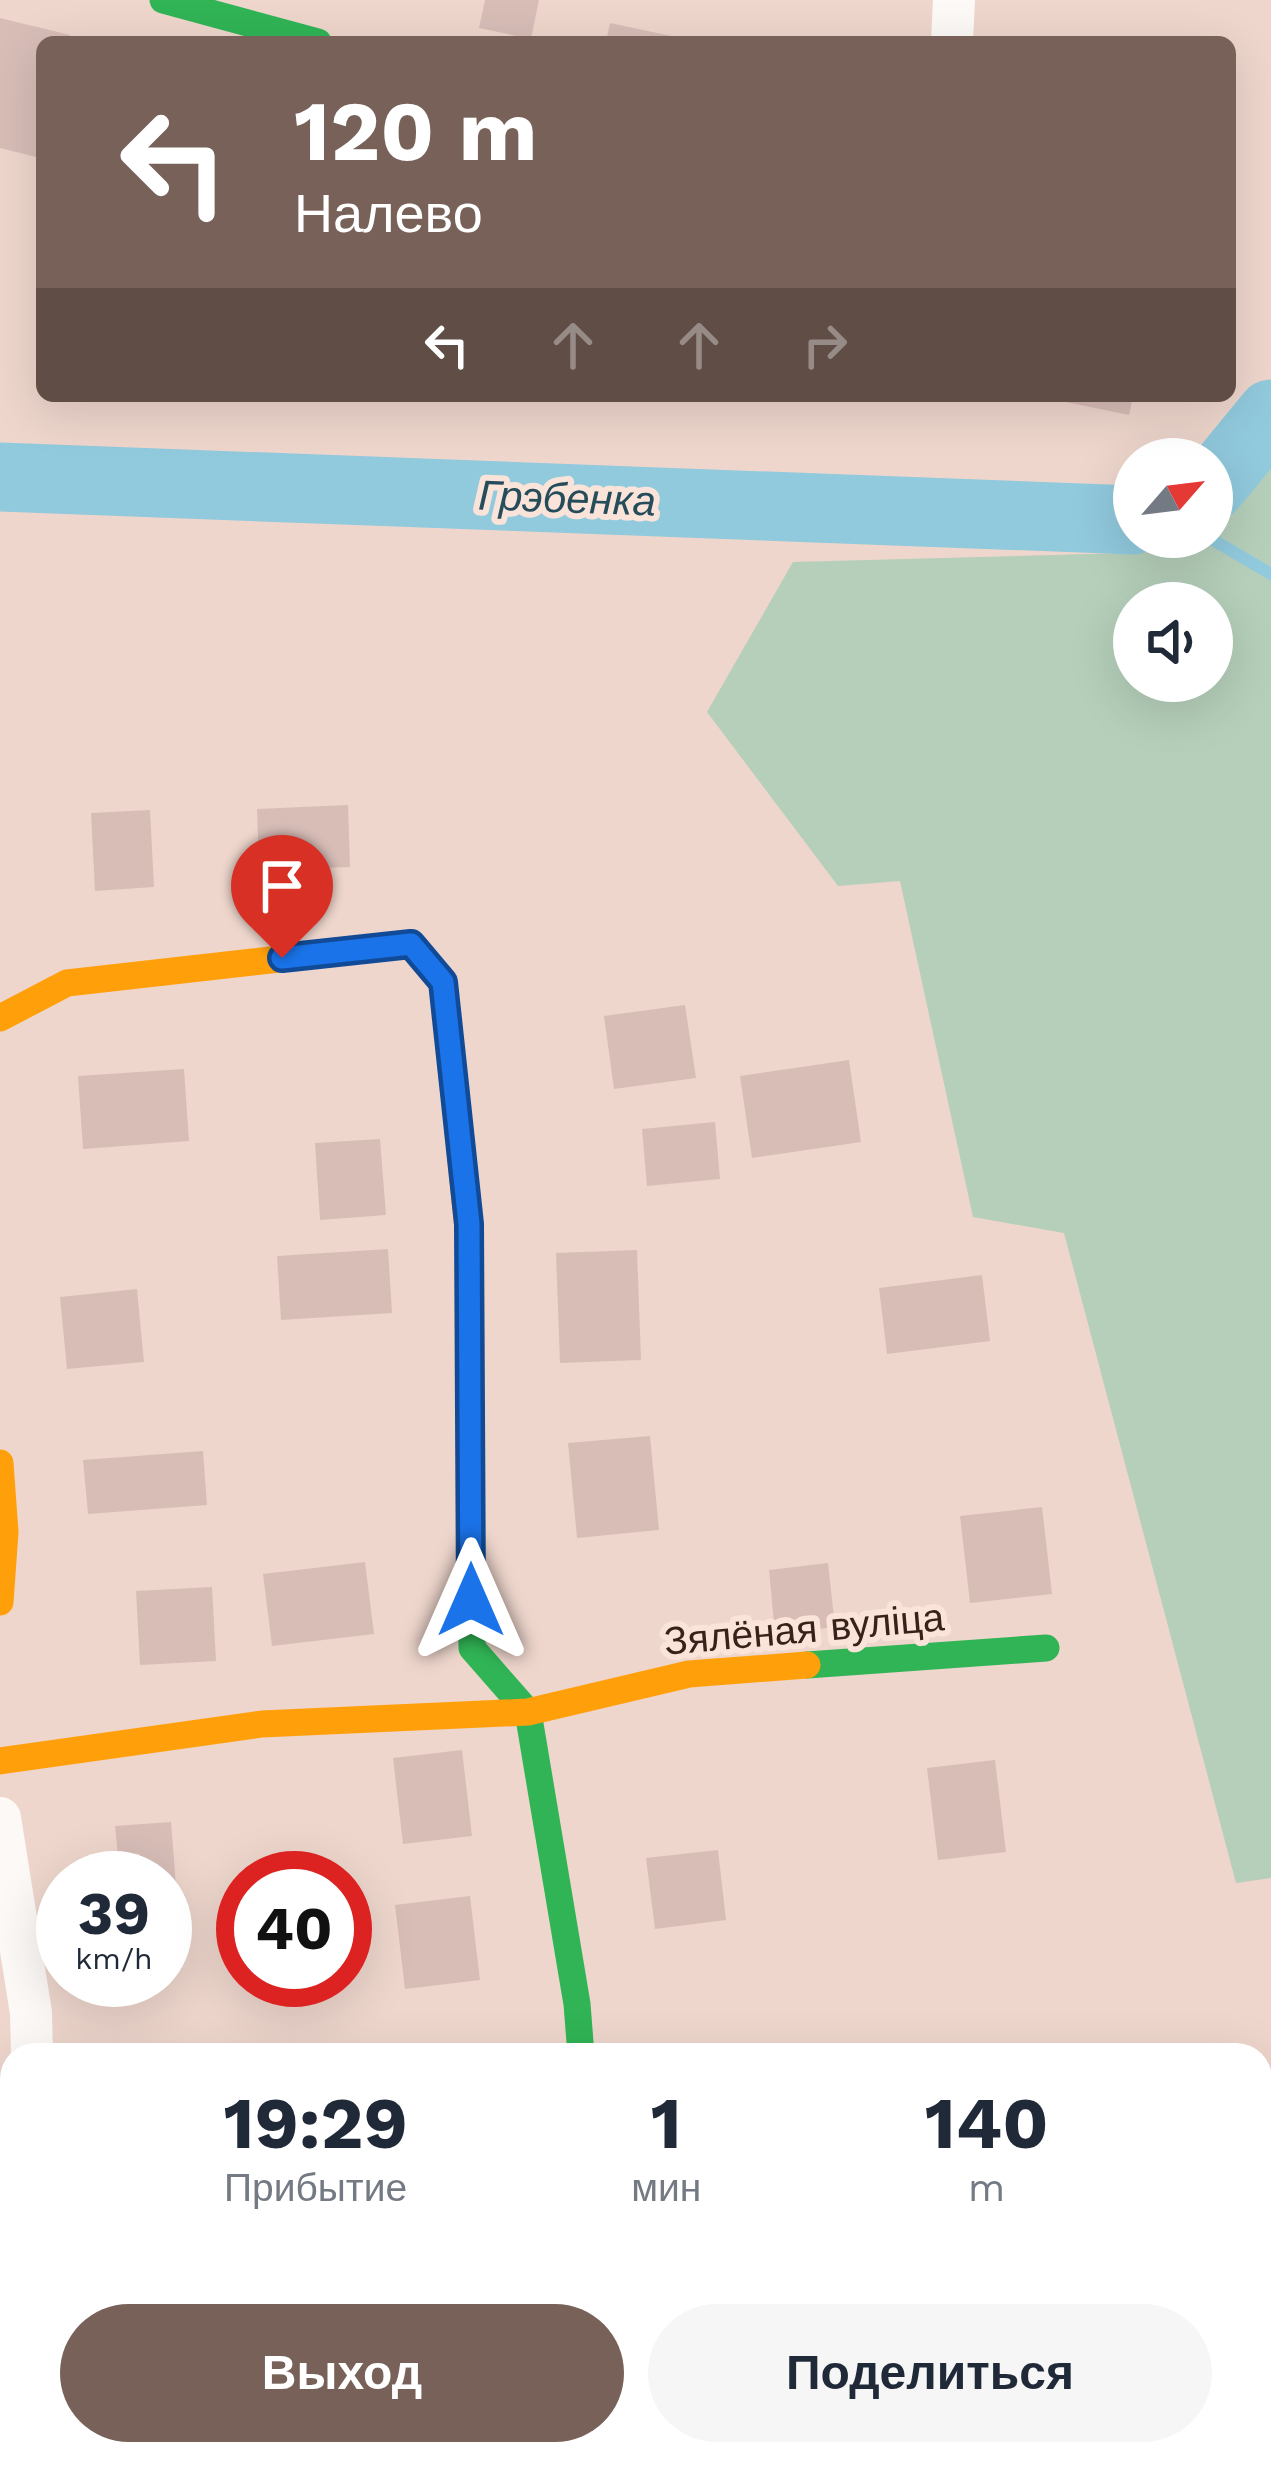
<!DOCTYPE html>
<html lang="ru">
<meta charset="utf-8">
<style>
body{margin:0;font-family:"Work Sans",sans-serif;background:#f6f6f7;color:#1f2937;height:100vh;display:flex;flex-direction:column;font-size:45px;white-space:nowrap}
*{box-sizing:border-box;margin:0}
p{font-size:39px;color:#747a83}
.icon{flex:none;width:66px;height:66px;fill:none;stroke:currentColor;stroke-width:2;stroke-linecap:round;stroke-linejoin:round}
.map{position:relative;flex:1;overflow:hidden}
.panel{position:absolute;left:0px;top:2043px;width:1272px;height:423px;display:flex;flex-direction:column;background:#fff;border-radius:36px 36px 0 0;box-shadow:0 12px 48px #0002}
.panel>*{flex:none}
.hud{position:absolute;left:36px;top:36px;width:1200px;height:366px;border-radius:18px;box-shadow:0 12px 48px #0002;background:#776158;color:#fff;overflow:hidden}
.needle{width:78px;rotate:62deg}
.tools{position:absolute;left:1113px;top:438px;display:grid;gap:24px}
.tools a{display:grid;place-items:center;width:120px;height:120px;border-radius:50%;background:#fff;box-shadow:0 12px 48px #0002;font-size:60px}
.speed{position:absolute;left:36px;top:1851px;display:flex;gap:24px;font-size:60px;font-weight:700;text-align:center}
.speed>*{display:grid;place-content:center;width:156px;height:156px;border-radius:50%;background:#fff;box-shadow:0 12px 48px #0002;line-height:1}
.speed small{font-size:30px;font-weight:400}
.speed .limit{border:18px solid #d22;background:#fff;color:#111}
.pin{position:absolute;display:grid;place-items:center;width:102px;height:102px;color:#fff;margin:-123px -51px;border-radius:50% 50% 50% 0;rotate:-45deg;box-shadow:0 0 12px #0007}
.pin .icon{rotate:45deg}
.me{position:absolute;width:132px;margin:-66px;rotate:0deg;stroke-linejoin:round;filter:drop-shadow(0 0 9px #0008)}
.turn{display:flex;align-items:center;gap:42px;height:252px;padding:0 60px;font-size:54px}
.turn .icon{width:156px;height:156px;stroke-width:2.5}
.turn b{display:block;font-size:84px;line-height:102px}
.lanes{display:flex;align-items:center;height:114px;padding:0 60px;background:#0003;justify-content:center;gap:60px;direction:ltr}
.lanes .off{opacity:.35}
.eta{display:flex;justify-content:space-evenly;align-items:center;height:204px;text-align:center}
.eta b{font-size:72px;font-weight:700;line-height:84px}
.cta{display:flex;gap:24px;margin-top:auto;padding:24px 60px}
.cta a{flex:1;height:138px;border-radius:72px;background:#776158;color:#fff;font-size:48px;font-weight:700;line-height:138px;text-align:center}
.cta a+a{background:#f6f6f7;color:#1f2937}
.map>svg:first-child{display:block}
.green{fill:#b5cfba;fill-rule:evenodd}
.lines{fill:none;stroke-linecap:round;stroke-linejoin:round}
.stream{stroke:#91c9dd;stroke-width:12}
.river{stroke:#91c9dd;stroke-width:69}
.building{fill:#d8bdb7}
.street{stroke:#fcf9f7;stroke-width:42}
.fast{stroke:#30b455;stroke-width:27}
.slow{stroke:#ff9f0a;stroke-width:27}
.route-casing{stroke:#114b97;stroke-width:30}
.route{stroke:#1a73e8;stroke-width:21}
.labels{text-anchor:middle;dominant-baseline:central;stroke-width:12;stroke-linejoin:round;paint-order:stroke}
.street-label{font-size:39px;fill:#37221a;stroke:#fae3d9}
.water-label{font-size:42px;font-style:italic;fill:#244c5a;stroke:#fae3d9}
</style>
<div class="map">
<svg width="1271" height="2465" viewBox="0 0 1271 2465">
<rect width="100%" height="100%" fill="#eed6cc"/>
<path class="green" d="M1271,410V1878L1236,1883L1064,1233L973,1217L900,881L838,886L707,712L793,562L1198,551L1205,537H1212V524ZM1134,603H1212V681H1134Z"/>
<g class="lines">
<path class="stream" d="M1208,537L1271,574"/>
<g class="river">
<path d="M0,477L1134,520"/>
<path d="M1212,486L1271,414"/>
</g>
</g>
<g class="building">
<path d="M485,0H539L531,39L479,28Z"/>
<path d="M0,18L70,35L69,42H42L40,158L0,148Z"/>
<path d="M610,23L676,37L675,42H606Z"/>
<path d="M1067,396H1133L1129,415L1066,402Z"/>
<path d="M348,805L350,867L259,870L257,809Z"/>
<path d="M150,810L154,887L95,891L91,813Z"/>
<path d="M685,1005L696,1078L614,1089L604,1016Z"/>
<path d="M849,1060L861,1142L752,1158L740,1076Z"/>
<path d="M184,1069L189,1141L83,1149L78,1076Z"/>
<path d="M715,1122L720,1179L647,1186L642,1129Z"/>
<path d="M380,1139L386,1215L320,1220L315,1143Z"/>
<path d="M388,1249L392,1313L281,1320L277,1256Z"/>
<path d="M637,1250L641,1360L560,1363L556,1253Z"/>
<path d="M982,1275L990,1341L887,1354L879,1288Z"/>
<path d="M137,1289L144,1362L67,1369L60,1297Z"/>
<path d="M650,1436L659,1530L577,1538L568,1443Z"/>
<path d="M203,1451L207,1505L88,1514L83,1460Z"/>
<path d="M1042,1507L1052,1594L970,1603L960,1516Z"/>
<path d="M365,1562L374,1634L272,1646L263,1574Z"/>
<path d="M828,1563L835,1627L775,1634L769,1570Z"/>
<path d="M212,1587L216,1661L140,1665L136,1591Z"/>
<path d="M462,1750L472,1836L403,1844L393,1758Z"/>
<path d="M995,1760L1006,1852L938,1860L927,1768Z"/>
<path d="M171,1822L177,1899L165,1900V1878H120L115,1826Z"/>
<path d="M718,1850L726,1920L655,1929L646,1858Z"/>
<path d="M470,1896L480,1980L405,1989L395,1905Z"/>
<path d="M525,2454L526,2465H443V2462Z"/>
</g>
<g class="lines">
<g class="street">
<path d="M952,42L954,0"/>
<path d="M0,1818L31,2013L32,2055"/>
<path d="M1260,2205L1271,2204"/>
<path d="M44,2454V2465"/>
<path d="M617,2454L619,2465"/>
</g>
<g class="fast">
<path d="M163,0L318,42"/>
<path d="M469,1240L472,1648L528,1712L577,2004L581,2055"/>
<path d="M807,1665L1046,1648"/>
</g>
<g class="slow">
<path d="M0,1018L67,983L411,944L443,982L469,1240"/>
<path d="M0,1463L5,1532L0,1602"/>
<path d="M0,1761L262,1724L528,1712L689,1674L807,1665"/>
</g>
</g>
<g class="lines">
<g class="route-casing">
<path id="route" d="M282,958L411,944L443,982L469,1224L471,1600"/>
</g>
<use href="#route" class="route"/>
</g>
<g class="labels">
<g class="street-label">
<text transform="translate(804 1629) rotate(-5)">Зялёная вуліца</text>
</g>
<g class="water-label">
<text transform="translate(567 498) rotate(2)">Грэбенка</text>
</g>
</g>
</svg>
<div class="tools">
<a><svg class="needle" viewBox="-14 -14 28 28"><path d="M0-13l5 13h-10z" fill="#e53935"/><path d="M0 13l5-13h-10z" fill="#747a83"/></svg></a>
<a><svg class="icon" aria-label="sound" viewBox="0 0 24 24"><path d="M4 9h4l5-4v14l-5-4H4zM17 9q2 3 0 6"/></svg></a>
</div>
<div class="speed"><div>39<small>km/h</small></div><div class="limit">40</div></div>
<div class="pin" style="left:282px;top:958px;background:#d93025"><svg class="icon" aria-label="arrive" viewBox="0 0 24 24"><path d="M6 21V4h12l-3 4 3 4H6"/></svg></div>
<svg class="me" style="left:471px;top:1600px" viewBox="-20 -20 40 40"><path d="M0-17L14 15 0 8-14 15z" fill="#1a73e8" stroke="#fff" stroke-width="4"/></svg>
<div class="hud">
<div class="turn"><svg class="icon" aria-label="left" viewBox="0 0 24 24"><path d="M17 20v-9H6M10 6l-5 5 5 5"/></svg><div><b>120 m</b>Налево</div></div>
<div class="lanes"><svg class="icon" aria-label="left" viewBox="0 0 24 24"><path d="M17 20v-9H6M10 6l-5 5 5 5"/></svg><svg class="icon off" aria-label="ahead" viewBox="0 0 24 24"><path d="M12 20V5M6 11l6-6 6 6"/></svg><svg class="icon off" aria-label="ahead" viewBox="0 0 24 24"><path d="M12 20V5M6 11l6-6 6 6"/></svg><svg class="icon off" aria-label="right" viewBox="0 0 24 24"><path d="M7 20v-9h11M14 6l5 5-5 5"/></svg></div>
</div>
<section class="panel">
<div class="eta">
<div><b>19:29</b><p>Прибытие</p></div>
<div><b>1</b><p>мин</p></div>
<div><b>140</b><p>m</p></div>
</div>
<div class="cta"><a>Выход</a><a>Поделиться</a></div>
</section>
</div>
